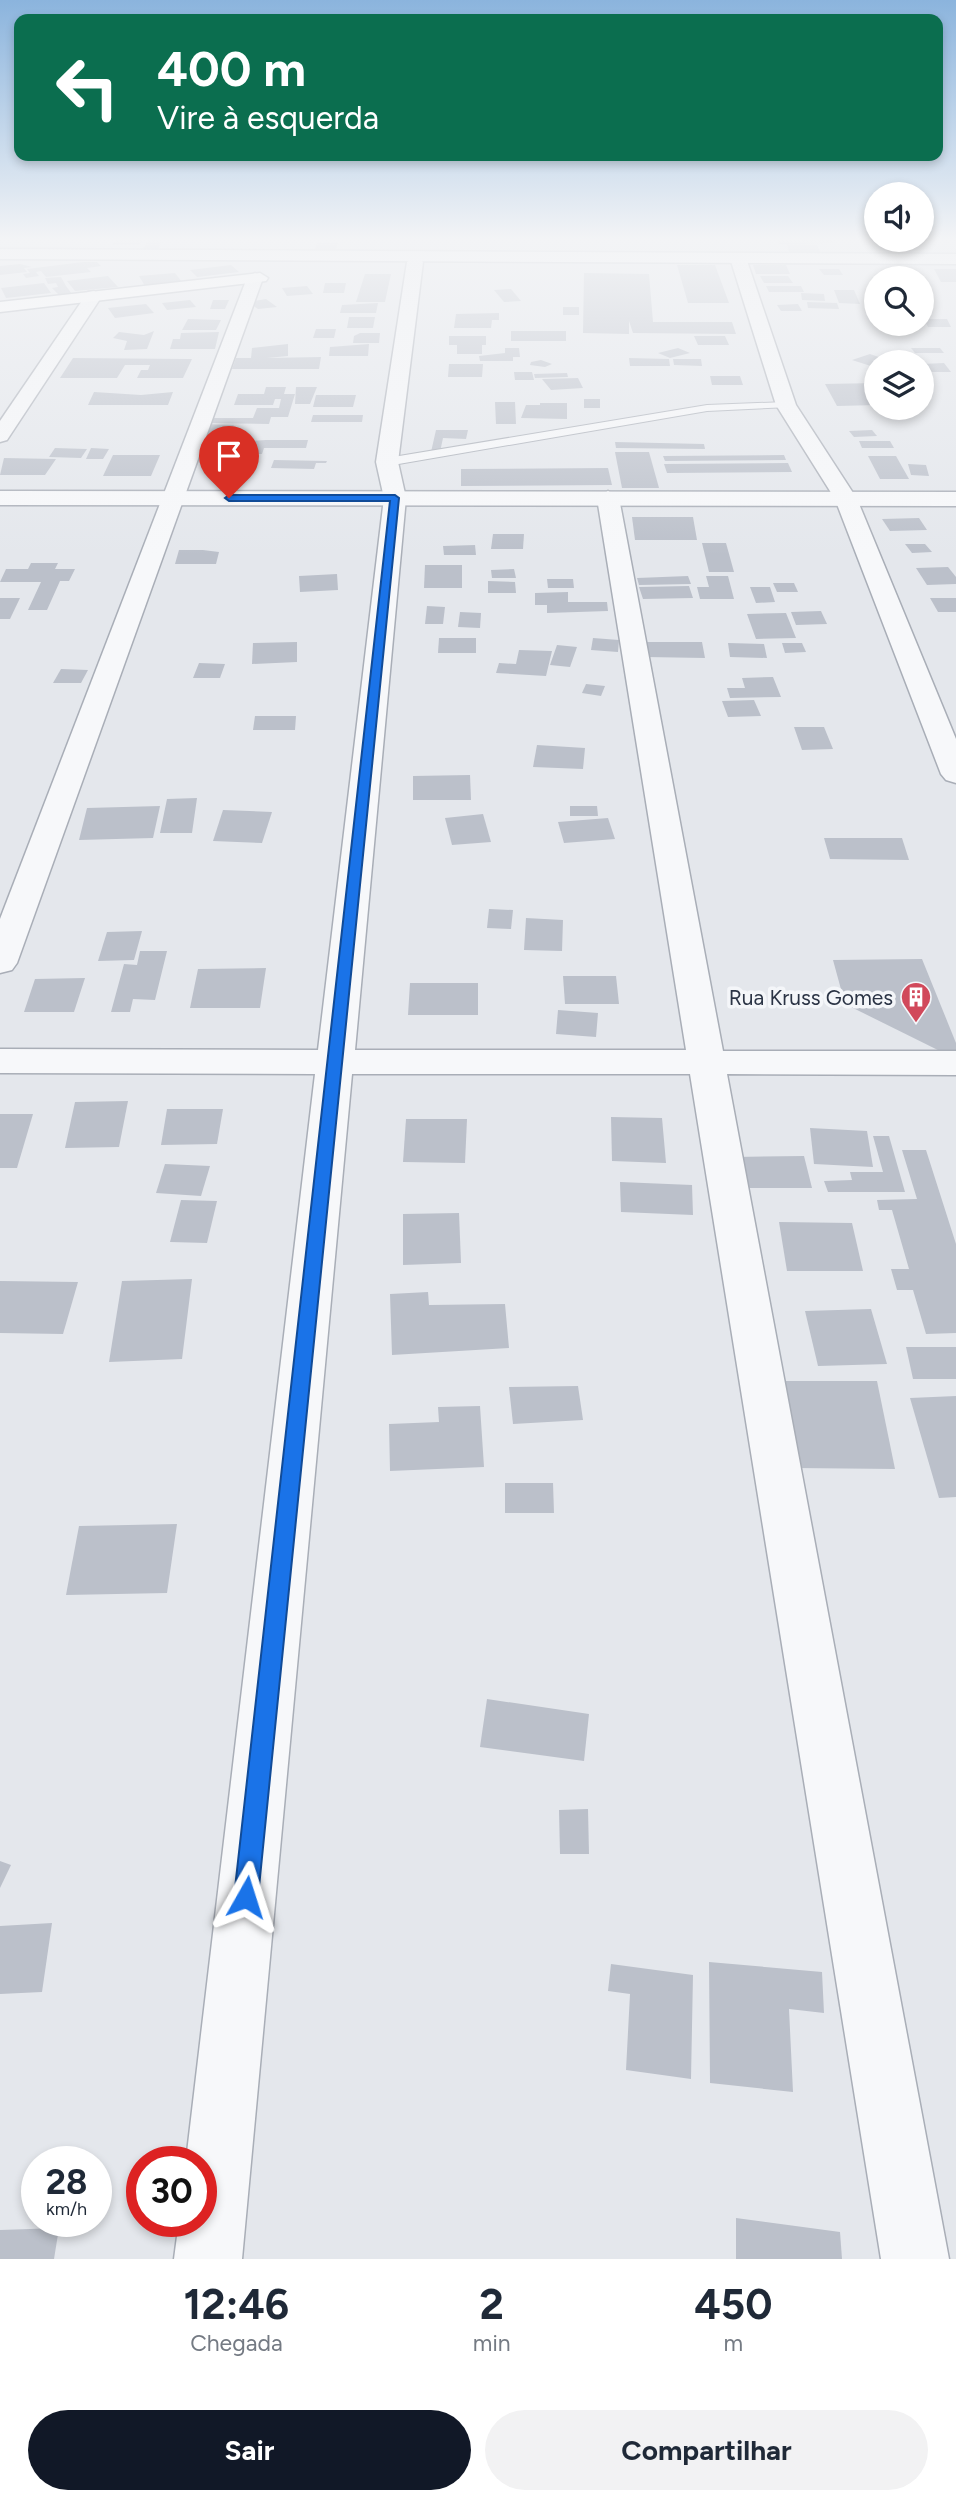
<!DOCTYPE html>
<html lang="pt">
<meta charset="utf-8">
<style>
body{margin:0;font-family:Figtree,sans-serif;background:#f2f2f3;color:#1f2937;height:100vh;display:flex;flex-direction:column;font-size:26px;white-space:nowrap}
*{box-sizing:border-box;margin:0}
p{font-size:23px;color:#747a83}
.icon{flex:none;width:38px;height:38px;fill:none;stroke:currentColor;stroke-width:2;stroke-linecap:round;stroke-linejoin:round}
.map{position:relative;height:2259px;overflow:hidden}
.sheet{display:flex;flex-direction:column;background:#fff;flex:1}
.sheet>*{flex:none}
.hud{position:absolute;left:14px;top:14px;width:929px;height:147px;border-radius:14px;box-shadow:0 4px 10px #0003;background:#0b6e4f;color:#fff;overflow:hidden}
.tools{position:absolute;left:864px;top:182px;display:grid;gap:14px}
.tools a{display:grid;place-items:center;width:70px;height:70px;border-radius:50%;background:#fff;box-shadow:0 4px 10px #0003;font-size:35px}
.speed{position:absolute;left:21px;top:2146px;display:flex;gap:14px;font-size:35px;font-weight:700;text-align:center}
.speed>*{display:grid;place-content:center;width:91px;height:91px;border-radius:50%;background:#fff;box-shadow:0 4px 10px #0003;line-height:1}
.speed small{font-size:18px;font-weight:400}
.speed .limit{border:10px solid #d22;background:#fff;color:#111}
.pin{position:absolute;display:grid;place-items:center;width:60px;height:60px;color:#fff;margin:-72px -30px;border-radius:50% 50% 50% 0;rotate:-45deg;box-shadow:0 0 7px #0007}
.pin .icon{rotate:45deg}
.me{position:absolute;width:77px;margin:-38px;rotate:6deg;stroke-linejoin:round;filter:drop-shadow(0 0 5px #0008)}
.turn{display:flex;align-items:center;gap:24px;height:147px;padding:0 28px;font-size:32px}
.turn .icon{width:91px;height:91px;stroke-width:2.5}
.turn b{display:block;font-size:49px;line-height:60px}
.eta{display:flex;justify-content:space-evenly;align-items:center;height:119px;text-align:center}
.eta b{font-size:42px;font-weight:700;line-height:49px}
.cta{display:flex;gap:14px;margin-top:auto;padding:14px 28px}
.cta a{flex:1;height:80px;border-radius:42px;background:#111827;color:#fff;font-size:28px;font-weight:700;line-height:80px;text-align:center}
.cta a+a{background:#f2f2f3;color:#1f2937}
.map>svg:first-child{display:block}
.building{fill:#bbc0ca}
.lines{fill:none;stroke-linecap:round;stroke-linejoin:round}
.service-casing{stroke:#a9aeb7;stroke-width:2}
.minor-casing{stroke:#a9aeb7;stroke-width:3}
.tertiary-casing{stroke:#a9aeb7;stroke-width:3}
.secondary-casing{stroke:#a9aeb7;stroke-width:3}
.service{fill:#f7f8fa;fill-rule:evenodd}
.minor{fill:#f7f8fa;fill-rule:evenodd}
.tertiary{fill:#f7f8fa;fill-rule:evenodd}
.secondary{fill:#fff;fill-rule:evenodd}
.route{fill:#1a73e8;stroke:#114b97;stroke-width:2}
.labels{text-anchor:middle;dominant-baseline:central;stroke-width:7;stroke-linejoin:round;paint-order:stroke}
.poi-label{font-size:21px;fill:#2b3445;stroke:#f4f6f9;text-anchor:end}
</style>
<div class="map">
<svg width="956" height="2259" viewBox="0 0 956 2259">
<rect width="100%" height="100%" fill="#e4e7ec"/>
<g class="building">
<path d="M117,239H144L139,245H111Z"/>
<path d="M148,239H162L158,249H143Z"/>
<path d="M830,239L834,243L800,244L817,245L820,252H789L787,244H780L777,241Z"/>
<path d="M317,243H338L336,249H315Z"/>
<path d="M83,262H97L101,266L87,268L91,272L46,277L41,271L36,272L39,276L26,278L23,274L30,273L27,269Z"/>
<path d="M20,264L32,267L24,268L27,272L0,275V266Z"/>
<path d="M231,265L239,272L197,277L190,270Z"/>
<path d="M677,265H715L729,303H688Z"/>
<path d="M753,265H786L790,274H756Z"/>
<path d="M819,269H839L843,275H824Z"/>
<path d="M934,269H956V282H941Z"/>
<path d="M175,273L182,282L145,286L139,276Z"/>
<path d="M584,273L649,274L653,322H732L736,334L633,333L629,321V334L583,333Z"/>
<path d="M365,274H391L385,302H356Z"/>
<path d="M108,276L118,287L75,291L67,281Z"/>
<path d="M760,276H788L793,283H764Z"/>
<path d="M61,277L66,286L72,294L59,295L52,288L58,287L56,283L48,284L45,278Z"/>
<path d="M44,283L51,293L6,298L1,288Z"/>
<path d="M325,283H346L344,293H323Z"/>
<path d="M307,286L313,294L287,296L282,288Z"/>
<path d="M766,286H801L804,292H769Z"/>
<path d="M511,289L521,301L504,302L494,290Z"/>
<path d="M834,290H854L860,304L839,303Z"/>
<path d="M801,293L824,294L825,301L802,300Z"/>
<path d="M266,299L277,307L258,309L248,302Z"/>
<path d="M190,300L196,307L167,310L162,303Z"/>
<path d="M213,300H229L225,309H210Z"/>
<path d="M807,302L837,303L839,309L808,308Z"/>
<path d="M378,303L376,313H340L342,305Z"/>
<path d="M146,304L154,313L115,318L108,308Z"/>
<path d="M798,304L802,311H781L777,305Z"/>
<rect x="563" y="307" width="16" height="8"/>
<path d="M499,313V320H492L491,328H454L456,314Z"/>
<path d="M349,317H375L373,328H347Z"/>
<path d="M188,319L221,320L216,330H182Z"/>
<path d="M924,319H947L951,327H928Z"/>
<path d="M316,329H336L334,338H313Z"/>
<path d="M154,331L147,349L124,350L127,341L113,338L119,332L144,335Z"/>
<rect x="511" y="331" width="55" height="10"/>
<path d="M219,332L215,349H170L173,339H180L181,333Z"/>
<path d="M360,333H380L379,343H353L354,336Z"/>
<path d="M449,336H486V345H482V354H457V345H449Z"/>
<path d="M694,336H725L729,345H698Z"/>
<path d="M288,344V356L267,358L321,357L319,369H232L236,358H251L252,348Z"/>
<path d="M369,344L368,356H329L330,347Z"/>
<path d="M505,348H519L520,357H513V361H480L479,356L505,353Z"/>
<path d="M678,348L690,353L670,358L658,353Z"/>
<path d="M911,348H940L944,353H915Z"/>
<path d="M870,354L893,362H877V368L852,360Z"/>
<path d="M73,358L186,359H192L183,378H137L141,370H148L150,365H125L117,378H60Z"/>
<path d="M629,358L669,359L670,366H630Z"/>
<path d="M673,359H701L702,366L674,365Z"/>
<path d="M541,360L552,364L545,367L530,365L531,362Z"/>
<path d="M944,363L951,372H929L922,364Z"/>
<path d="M449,364H483L482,377H448Z"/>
<path d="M514,372H532L534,380H515Z"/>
<path d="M567,373L568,377L535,378L534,374Z"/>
<path d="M710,376H740L743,385H712Z"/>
<path d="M578,378L583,388L551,390L542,379Z"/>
<path d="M877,383V405L837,406L825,384Z"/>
<path d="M266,387H286L284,394H295L288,417H271L269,424L206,423L208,418H253L257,408H279L281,399H275L273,405H234L238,394H264Z"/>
<path d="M296,387H317L310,404H295Z"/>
<path d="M94,392L141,395L173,392L168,405H88Z"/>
<path d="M316,395H356L353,407H313Z"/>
<rect x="584" y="399" width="16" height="9"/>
<path d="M495,402H515L516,424H496Z"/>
<path d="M540,403H567V419L521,418L526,405H540Z"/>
<path d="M313,415H363L362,422H311Z"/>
<path d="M204,424L234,425L231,430H222L220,436H200Z"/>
<path d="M436,430H468L466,439L443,438L440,452H431Z"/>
<path d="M872,430L877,436L854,437L849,431Z"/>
<path d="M266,440H308L306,448H264L262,454H193L195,449H246L249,441Z"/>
<path d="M859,441H890L894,448H862Z"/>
<path d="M615,442L704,444L705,449L616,448Z"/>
<path d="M55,448L87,449L81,458L49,457Z"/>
<path d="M91,448L109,449L103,459H86Z"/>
<path d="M615,452H649L659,488H622Z"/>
<path d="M113,455H160L151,476H103Z"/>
<path d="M784,455L786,460L665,461L663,456Z"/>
<path d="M868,456H896L909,479H880Z"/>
<path d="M4,458L56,459L45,475H0Z"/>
<path d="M274,460L327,461L326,463H316L314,469L271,468Z"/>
<path d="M788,463L792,472L667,473L664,464Z"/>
<path d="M908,464L926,465L929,476L911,475Z"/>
<path d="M608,468L612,485L461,486V469Z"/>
<path d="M632,517H693L697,540H635Z"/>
<path d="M919,518L927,530L890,531L882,519Z"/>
<path d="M493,534H524L523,549H491Z"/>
<path d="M702,543H726L734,572H709Z"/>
<path d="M905,544H925L932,552L912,553Z"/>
<path d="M475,545L476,555H444L443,546Z"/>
<path d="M179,550H203L219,552L216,564H175Z"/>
<path d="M31,563H58L55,569H75L69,581H60L47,610H28L41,582H0L6,569H28Z"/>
<path d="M425,565H462V588H424Z"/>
<path d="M948,567L956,577V584L927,585L916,568Z"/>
<path d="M514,569L516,578H492L491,570Z"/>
<path d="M337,574L338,590L300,592L299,576Z"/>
<path d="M688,576L691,584L639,585L637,578Z"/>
<path d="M706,576H728L734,599H700L697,587H709Z"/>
<path d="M547,579H573L574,588H548Z"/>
<path d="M488,581L515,582L516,593H488Z"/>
<path d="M773,583H794L798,592H777Z"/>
<path d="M689,586L693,598L643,599L639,587Z"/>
<path d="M750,587H770L775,602L756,603Z"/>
<path d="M568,592V602H607L608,611L547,613V605H535V593Z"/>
<path d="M0,598H20L10,619H0Z"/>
<path d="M930,598H956V612H938Z"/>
<path d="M427,606L445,607L443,624H425Z"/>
<path d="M821,611L827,624L796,625L791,612Z"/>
<path d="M460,612L481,613L480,628L458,627Z"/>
<path d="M786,613L796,638L756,639L747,614Z"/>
<path d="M439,638H476V653H438Z"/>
<path d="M593,638L619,640L618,652L591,650Z"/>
<path d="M297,642V662L252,664L253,643Z"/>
<path d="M644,642H702L705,658L646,657Z"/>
<path d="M728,643L764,644L767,658L730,657Z"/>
<path d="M782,643H802L806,652L785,653Z"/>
<path d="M557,645L577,647L570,667L550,665Z"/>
<path d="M519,650L552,651L546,676L496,673L499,663L516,664Z"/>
<path d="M199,663L225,664L220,678H193Z"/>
<path d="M61,669L88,670L81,683H53Z"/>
<path d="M773,677L781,697L730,698L727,688H745L742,678Z"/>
<path d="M586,684L605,686L601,696L582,693Z"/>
<path d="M754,700L761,716L728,717L722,701Z"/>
<path d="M255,716H296L295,730H253Z"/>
<path d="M794,727H824L833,749L802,750Z"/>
<path d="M537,745L585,748L583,769L533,767Z"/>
<path d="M470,775L471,800H413V776Z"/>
<path d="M197,798L192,833H160L167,799Z"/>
<path d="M160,806L153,838L79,840L87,808Z"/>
<path d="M570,806H597L598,816H570Z"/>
<path d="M223,810L272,812L262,843L213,841Z"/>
<path d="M483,814L491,842L452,845L445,818Z"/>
<path d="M608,818L615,839L564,843L558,822Z"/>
<path d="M824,838H902L909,860L830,859Z"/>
<path d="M489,909L513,910L511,929L487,928Z"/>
<path d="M526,918L563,920L562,951L524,950Z"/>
<path d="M142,931L134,960L98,961L107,932Z"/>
<path d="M140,951H167L155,1000L133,999L130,1012H111L124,964L137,965Z"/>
<path d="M922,959L956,1043V1059L845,1004L833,960Z"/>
<path d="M266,968L260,1008H190L198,969Z"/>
<path d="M563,976H616L619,1004H565Z"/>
<path d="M85,978L74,1012H24L35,979Z"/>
<path d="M410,983H478V1015H408Z"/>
<path d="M558,1010L598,1013L596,1037L556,1034Z"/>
<path d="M128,1101L119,1147L65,1148L75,1102Z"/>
<path d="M167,1109H223L217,1144L161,1145Z"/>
<path d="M0,1114H33L17,1168H0Z"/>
<path d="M611,1117L662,1118L666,1163L612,1161Z"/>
<path d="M406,1119H467L465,1163L403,1162Z"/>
<path d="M810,1128L867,1131L873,1167L814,1164Z"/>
<path d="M873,1136H889L905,1192H828L824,1181L852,1180L850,1172H883Z"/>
<path d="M902,1150H926L956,1244V1333L926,1334L913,1290H897L891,1269H909L892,1210H879L877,1200L917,1199Z"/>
<path d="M804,1156L812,1188H739L734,1157Z"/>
<path d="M165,1164L210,1166L201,1196L156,1193Z"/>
<path d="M620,1182L692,1185L693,1215L621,1212Z"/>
<path d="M181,1200L217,1201L207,1243L170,1242Z"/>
<path d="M459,1213L461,1263L403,1265V1214Z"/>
<path d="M779,1222L852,1223L863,1271H787Z"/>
<path d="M192,1279L182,1359L109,1362L122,1281Z"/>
<path d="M0,1281L78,1282L63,1334L0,1333Z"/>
<path d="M428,1292L429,1305L505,1304L509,1348L392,1355L390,1294Z"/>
<path d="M871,1309L887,1364L818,1366L805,1311Z"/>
<path d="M906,1347H956V1379H913Z"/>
<path d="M782,1381H877L895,1469L795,1468Z"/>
<path d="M578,1386L583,1420L513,1424L509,1387Z"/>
<path d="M956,1396V1497L939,1498L910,1398Z"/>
<path d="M480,1406L484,1467L390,1471L389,1424L439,1422L438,1407Z"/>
<path d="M505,1483H553L554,1513H505Z"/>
<path d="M177,1524L167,1593L66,1595L79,1526Z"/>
<path d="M487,1699L589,1714L584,1761L480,1747Z"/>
<path d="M588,1809L589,1854H560L559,1810Z"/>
<path d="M0,1861L11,1865L0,1888Z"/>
<path d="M52,1923L42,1992L0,1994V1926Z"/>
<path d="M709,1962L822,1972L824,2013L789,2009L793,2092L710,2083Z"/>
<path d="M611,1964L693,1975L691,2079L626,2070L630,1994L608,1991Z"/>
<path d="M736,2218L840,2232L842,2259H736Z"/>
<path d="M59,2228L54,2259H0V2230Z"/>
</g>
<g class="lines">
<g class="service-casing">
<path id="service" d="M786,402L790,403V407L707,411L387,466L381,462L387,458L707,405Z"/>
</g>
<g class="minor-casing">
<g id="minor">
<path d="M738,253L746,258L796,405L857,499L956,739V783L946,780L941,774L835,499L776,405L730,258Z"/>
<path d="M415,257L423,262L398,462L406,498L355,1050H686L597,498L608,491L619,498L723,1051H956V1075L727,1074L949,2259H881L690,1074H352L242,2259H174L179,2221H201V2161H186L315,1074L0,1073V1049L318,1050L384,498L376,462L407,262Z"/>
<path d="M255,273L263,278L17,963L12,970L0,973V919L247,278Z"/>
</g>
</g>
<g class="tertiary-casing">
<g id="tertiary">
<path d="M94,291L102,296L7,440L0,442V421L88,292Z"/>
<path d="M0,491L956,492V506L0,505Z"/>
</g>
</g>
<g class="secondary-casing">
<g id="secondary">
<path d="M0,249L956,254V264L0,259Z"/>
<path d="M260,273L268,278L266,281L0,312V302Z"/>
</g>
</g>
<use href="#service" class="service"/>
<use href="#minor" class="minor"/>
<use href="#tertiary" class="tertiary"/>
<use href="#secondary" class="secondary"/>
</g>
<linearGradient id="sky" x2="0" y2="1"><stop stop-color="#8bb4dd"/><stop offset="0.43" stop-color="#f3f4f6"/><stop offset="1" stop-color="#f3f4f6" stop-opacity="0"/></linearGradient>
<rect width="956" height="556" fill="url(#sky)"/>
<path class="route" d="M395,495L399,498L258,1897L255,1906L246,1909L238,1906L234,1897L390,501H229L225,498L229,495Z"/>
<defs>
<g id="building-pin" transform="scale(1.575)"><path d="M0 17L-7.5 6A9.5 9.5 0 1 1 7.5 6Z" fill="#d1495b" stroke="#f4f6f9"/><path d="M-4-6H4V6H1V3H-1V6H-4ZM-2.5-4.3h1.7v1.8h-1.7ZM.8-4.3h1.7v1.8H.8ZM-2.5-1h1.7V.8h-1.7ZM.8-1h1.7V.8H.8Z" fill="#fff"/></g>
</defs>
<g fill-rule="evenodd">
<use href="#building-pin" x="916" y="997"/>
</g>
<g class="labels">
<g class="poi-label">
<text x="893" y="997">Rua Kruss Gomes</text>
</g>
</g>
</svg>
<div class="tools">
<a><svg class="icon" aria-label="sound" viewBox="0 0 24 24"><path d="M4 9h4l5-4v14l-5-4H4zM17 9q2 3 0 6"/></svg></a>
<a><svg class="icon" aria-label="search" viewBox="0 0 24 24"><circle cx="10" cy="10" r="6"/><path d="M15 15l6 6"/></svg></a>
<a><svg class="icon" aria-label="layers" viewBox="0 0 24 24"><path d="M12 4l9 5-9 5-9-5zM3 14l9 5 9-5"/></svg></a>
</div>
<div class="speed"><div>28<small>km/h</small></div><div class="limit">30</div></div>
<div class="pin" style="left:229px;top:498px;background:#d93025"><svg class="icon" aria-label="arrive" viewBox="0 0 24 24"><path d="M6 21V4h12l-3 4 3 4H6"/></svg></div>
<svg class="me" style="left:246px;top:1897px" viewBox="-20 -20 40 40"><path d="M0-17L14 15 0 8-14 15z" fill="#1a73e8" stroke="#fff" stroke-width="4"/></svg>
<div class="hud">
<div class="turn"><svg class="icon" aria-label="left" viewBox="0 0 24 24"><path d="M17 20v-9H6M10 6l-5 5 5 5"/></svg><div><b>400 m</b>Vire à esquerda</div></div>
</div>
</div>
<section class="sheet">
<div class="eta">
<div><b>12:46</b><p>Chegada</p></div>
<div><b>2</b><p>min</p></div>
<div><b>450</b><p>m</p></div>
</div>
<div class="cta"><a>Sair</a><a>Compartilhar</a></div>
</section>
